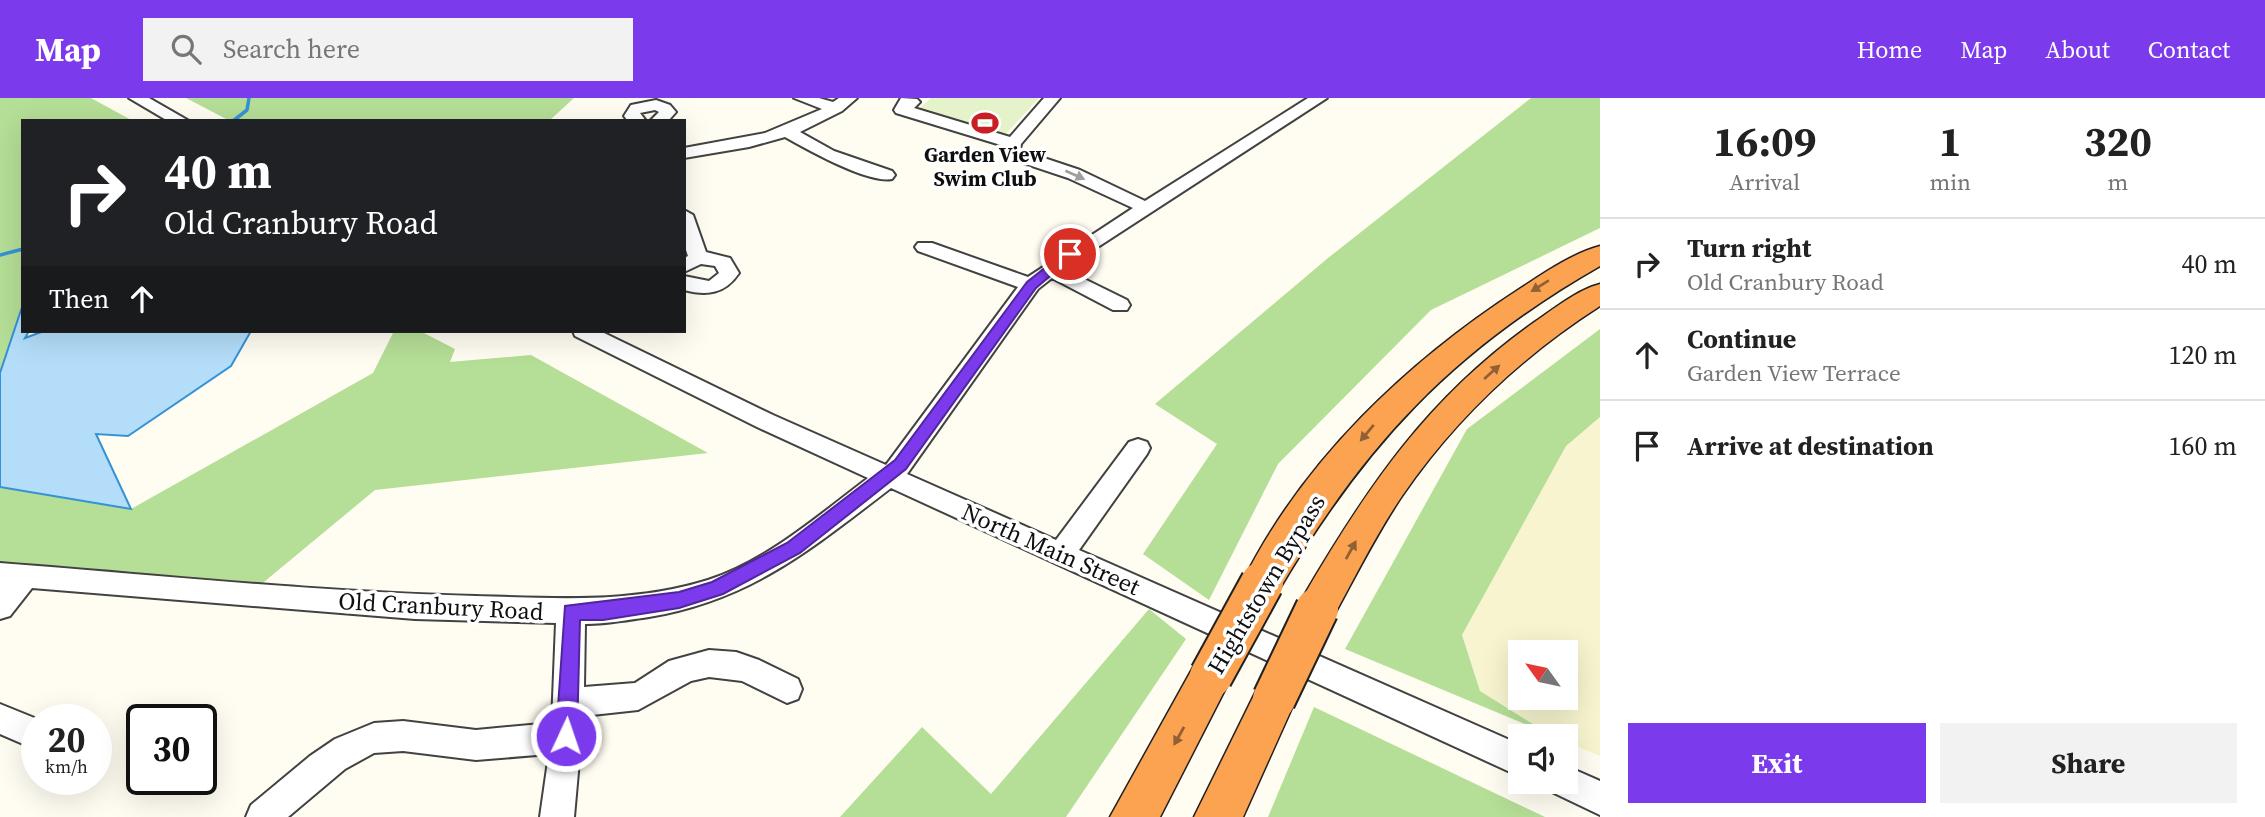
<!DOCTYPE html>
<style>
body{margin:0;font-family:"Source Serif 4",serif;background:#f2f2f2;color:#222;height:100vh;display:flex;flex-direction:column;font-size:26px;white-space:nowrap}
*{box-sizing:border-box;margin:0}
p{font-size:23px;color:#767676}
.icon{flex:none;width:38px;height:38px;fill:none;stroke:currentColor;stroke-width:2;stroke-linecap:round;stroke-linejoin:round}
.map{position:relative;flex:1;overflow:hidden}
.side{display:flex;flex-direction:column;background:#fff;width:665px}
.side>*{flex:none}
.hud{position:absolute;left:21px;top:21px;width:665px;height:214px;border-radius:0px;box-shadow:0 7px 28px #0002;background:#202124;color:#fff;overflow:hidden}
.needle{width:46px;rotate:303deg}
.controls{position:absolute;left:1508px;top:542px;display:grid;gap:14px}
.controls a{display:grid;place-items:center;width:70px;height:70px;border-radius:0px;background:#fff;box-shadow:0 7px 28px #0002;font-size:35px}
.speed{position:absolute;left:21px;top:606px;display:flex;gap:14px;font-size:35px;font-weight:700;text-align:center}
.speed>*{display:grid;place-content:center;width:91px;height:91px;border-radius:50%;background:#fff;box-shadow:0 7px 28px #0002;line-height:1}
.speed small{font-size:18px;font-weight:400}
.speed .limit{border:4px solid #111;border-radius:10px;background:#fff;color:#111}
.pin{position:absolute;display:grid;place-items:center;width:60px;height:60px;color:#fff;margin:-30px;border:4px solid #fff;border-radius:50%;box-shadow:0 2px 7px #0007}
.me{position:absolute;width:77px;margin:-38px;rotate:3deg;stroke-linejoin:round;filter:drop-shadow(0 0 5px #0008)}
.turn{display:flex;align-items:center;gap:24px;height:147px;padding:0 28px;font-size:32px}
.turn .icon{width:91px;height:91px;stroke-width:2.5}
.turn b{display:block;font-size:49px;line-height:60px}
.then{display:flex;align-items:center;height:66px;padding:0 28px;background:#0003;gap:14px;font-size:26px}
.eta{display:flex;justify-content:space-evenly;align-items:center;height:119px;text-align:center}
.eta b{font-size:42px;font-weight:700;line-height:49px}
.primary-button{display:flex;gap:14px;margin-top:auto;padding:14px 28px}
.primary-button a{flex:1;height:80px;border-radius:0px;background:#7c3aed;color:#fff;font-size:28px;font-weight:700;line-height:80px;text-align:center}
.primary-button a+a{background:#f2f2f2;color:#222}
ul{padding:0;list-style:none}
li{display:flex;align-items:center;gap:21px;height:91px;padding:0 28px;border-top:2px solid #e0e0e0}
li div{flex:1}
li b{display:block;font-size:26px}
li em{font-style:normal}
header{display:flex;align-items:center;gap:42px;box-sizing:border-box;height:98px;padding:0 35px;background:#7c3aed;color:#fff}
header strong{font-size:33px}
nav{display:flex;gap:38px;margin-inline-start:auto;font-size:24px}
.search{width:490px;height:63px;background:#f2f2f2;display:flex;align-items:center;gap:18px;box-sizing:border-box;padding:0 24px;border-radius:0px;color:#767676;font-size:26px}
main{display:flex;flex:1;min-height:0}
.map>svg:first-child{display:block}
.farmland{fill:#f7f4cf;fill-rule:evenodd}
.forest{fill:#b5de96}
.pitch{fill:#e4f3ca}
.water{fill:#b3ddf9;stroke:#3592d5;stroke-width:2}
.lines{fill:none;stroke-linecap:round;stroke-linejoin:round}
.stream{stroke:#3592d5;stroke-width:3.5}
.minor-casing{stroke:#424242;stroke-width:4}
.highway-casing{stroke:#202020;stroke-width:3}
.minor{fill:#fff;fill-rule:evenodd}
.highway{fill:#fca352;fill-rule:evenodd}
.highway-bridge-casing{stroke:#202020;stroke-width:46;stroke-linecap:butt}
.highway-bridge{stroke:#fca352;stroke-width:42}
.oneway{fill:#9f9f9f}
.oneway2{fill:#916034}
.route{fill:#7c3aed;stroke:#51269a;stroke-width:2}
.labels{text-anchor:middle;dominant-baseline:central;stroke-width:7;stroke-linejoin:round;paint-order:stroke}
.far-poi-label{font-size:21px;font-weight:bold;fill:#0f0f0f;stroke:#fff}
.street-label{font-size:24px;fill:#0f0f0f;stroke:#fff}
</style>
<header>
<strong>Map</strong>
<div class="search"><svg class="icon" aria-label="search" viewBox="0 0 24 24"><circle cx="10" cy="10" r="6"/><path d="M15 15l6 6"/></svg>Search here</div>
<nav><a>Home</a><a>Map</a><a>About</a><a>Contact</a></nav>
</header>
<main>
<div class="map">
<svg width="1600" height="719" viewBox="0 0 1600 719">
<rect width="100%" height="100%" fill="#fffdf1"/>
<path class="farmland" d="M1600,319V658L1566,644V639L1549,636L1480,593L1462,537L1566,348ZM1521,555H1566V600H1521Z"/>
<g class="forest">
<path d="M0,0H91L133,23H23V206L0,275Z"/>
<path d="M186,0H574L549,23H230Z"/>
<path d="M1531,0H1600V130L1431,212L1278,366L1209,502L1143,456L1217,346L1155,306L1328,160Z"/>
<path d="M1600,231V319L1566,348L1462,537L1480,593L1549,636L1345,551L1467,331Z"/>
<path d="M394,233H420L455,251L450,264L531,257L708,355L375,392L253,493L0,465V389L131,411L373,275Z"/>
<path d="M1149,511L1186,541L1066,719H840L922,629L991,696Z"/>
<path d="M1314,609L1545,719H1268Z"/>
</g>
<path class="pitch" d="M931,0H1039L1003,39L915,14Z"/>
<path class="water" d="M23,206V233H29L25,240L44,233H251L231,268L128,338L96,336L131,411L0,389V275Z"/>
<g class="lines">
<g class="stream">
<path d="M233,23L247,12L249,0"/>
<path d="M0,157L23,151"/>
</g>
<g class="minor-casing">
<g id="minor">
<path d="M129,0H149L189,23H168Z"/>
<path d="M794,0H819L833,4L839,0H857L842,13L800,34L834,53L892,73L895,77L892,81C869,86 806,51 785,39L749,49L684,60V50L765,35L822,11Z"/>
<path d="M901,0L917,1L920,4L914,10L1010,39L1044,0H1060L1021,46L1020,52L1080,72L1145,103L1308,0H1327L1064,171L1127,202L1130,207L1127,212H1113L1052,180L1038,191L907,376L1056,442L1129,344L1138,341L1147,344L1150,350L1147,356L1079,452L1521,647V679L891,390C811,451 751,502 649,519C627,522 607,526 585,526L584,589L635,585L669,563L709,552L736,554L759,562L798,581L802,591L798,601L787,605L742,583L709,579L691,583L638,612L583,618L574,719H540L549,656L476,662L403,653L374,655L345,671L288,719H246L251,707L310,658L335,641L374,625L403,623L476,632L552,625L556,525L415,521L32,490L10,518L0,521V465C158,477 317,494 476,498C554,500 632,506 708,482C767,463 819,417 868,380L757,329L575,238L573,233H600L773,317L886,367L1018,189L918,153L915,149L918,145H932L1028,179L1133,110L1068,80L1005,59L1004,48L896,15L894,12Z"/>
<path d="M656,2L670,7L676,14L668,23H650L659,14L655,12L640,15L646,23H628L624,18L631,7Z"/>
<path d="M684,112L693,117L706,154L730,160L739,175C725,196 707,198 684,192V178L709,183L719,175L715,168L701,166L684,174V160L688,158L684,146Z"/>
<path d="M0,606L37,621V652L0,636Z"/>
<path d="M1566,668L1600,683V717L1554,695L1550,684H1566Z"/>
</g>
</g>
<g class="highway-casing">
<g id="highway">
<path d="M1600,148V168C1451,253 1362,349 1276,497L1262,502L1248,497L1242,485C1302,363 1408,263 1521,190C1544,175 1573,155 1600,148Z"/>
<path d="M1600,186V208C1522,258 1454,322 1402,398C1375,438 1354,481 1331,523L1317,528L1303,523L1297,511L1303,499C1368,388 1428,299 1536,223C1555,210 1577,192 1600,186Z"/>
<path d="M1211,558L1226,564L1232,578L1160,719H1110L1196,564Z"/>
<path d="M1274,581L1289,587L1296,601L1243,719H1194L1259,587Z"/>
</g>
</g>
<use href="#minor" class="minor"/>
<use href="#highway" class="highway"/>
<g class="highway-bridge-casing">
<g id="highway-bridge">
<path d="M1211,578L1262,485"/>
<path d="M1274,601L1317,511"/>
</g>
</g>
<use href="#highway-bridge" class="highway-bridge"/>
</g>
<defs><path id="oneway-solid" d="M-6-.8H1V-3.2L6.5 0L1 3.2V.8H-6Z" transform="scale(1.75)"/></defs>
<use class="oneway" href="#oneway-solid" transform="translate(1075 77) rotate(24)"/>
<g class="oneway2">
<use href="#oneway-solid" transform="translate(1540 188) rotate(148)"/>
<use href="#oneway-solid" transform="translate(1492 274) rotate(-42)"/>
<use href="#oneway-solid" transform="translate(1367 335) rotate(130)"/>
<use href="#oneway-solid" transform="translate(1351 452) rotate(-61)"/>
<use href="#oneway-solid" transform="translate(1179 638) rotate(119)"/>
</g>
<path class="route" d="M1065,154L1076,156L1036,190L906,371L800,455L723,496L679,510L603,522H580L577,638L574,645L566,648L559,645L556,638L565,508L679,494L712,484L787,445L895,362L1027,184Z"/>
<defs>
<g id="stadium-bare" transform="scale(2.1)"><path d="M0-5a6.5 5 0 1 0 0 10a6.5 5 0 1 0 0-10ZM-3.5-1.8h7v3.6h-7Z" fill="#c71f23" stroke="#fff" stroke-width="2.5" paint-order="stroke"/></g>
</defs>
<g fill-rule="evenodd">
<use href="#stadium-bare" x="985" y="25"/>
</g>
<g class="labels">
<g class="far-poi-label">
<text x="985" y="56">Garden View<tspan x="985" dy="24">Swim Club</tspan></text>
</g>
<g class="street-label">
<text transform="translate(1051 451) rotate(24)">North Main Street</text>
<text transform="translate(1266 486) rotate(-59)">Hightstown Bypass</text>
<text transform="translate(441 508) rotate(3)">Old Cranbury Road</text>
</g>
</g>
</svg>
<div class="controls">
<a><svg class="needle" viewBox="-14 -14 28 28"><path d="M0-13l5 13h-10z" fill="#e53935"/><path d="M0 13l5-13h-10z" fill="#767676"/></svg></a>
<a><svg class="icon" aria-label="sound" viewBox="0 0 24 24"><path d="M4 9h4l5-4v14l-5-4H4zM17 9q2 3 0 6"/></svg></a>
</div>
<div class="speed"><div>20<small>km/h</small></div><div class="limit">30</div></div>
<div class="pin" style="left:1070px;top:156px;background:#d93025"><svg class="icon" aria-label="arrive" viewBox="0 0 24 24"><path d="M6 21V4h12l-3 4 3 4H6"/></svg></div>
<svg class="me" style="left:566px;top:638px" viewBox="-20 -20 40 40"><circle r="17" fill="#7c3aed" stroke="#fff" stroke-width="3"/><path d="M0-11L8 9 0 5-8 9z" fill="#fff"/></svg>
<div class="hud">
<div class="turn"><svg class="icon" aria-label="right" viewBox="0 0 24 24"><path d="M7 20v-9h11M14 6l5 5-5 5"/></svg><div><b>40 m</b>Old Cranbury Road</div></div>
<div class="then">Then<svg class="icon" aria-label="ahead" viewBox="0 0 24 24"><path d="M12 20V5M6 11l6-6 6 6"/></svg></div>
</div>
</div>
<section class="side">
<div class="eta">
<div><b>16:09</b><p>Arrival</p></div>
<div><b>1</b><p>min</p></div>
<div><b>320</b><p>m</p></div>
</div>
<ul>
<li><svg class="icon" aria-label="right" viewBox="0 0 24 24"><path d="M7 20v-9h11M14 6l5 5-5 5"/></svg><div><b>Turn right</b><p>Old Cranbury Road</p></div><em>40 m</em></li>
<li><svg class="icon" aria-label="ahead" viewBox="0 0 24 24"><path d="M12 20V5M6 11l6-6 6 6"/></svg><div><b>Continue</b><p>Garden View Terrace</p></div><em>120 m</em></li>
<li><svg class="icon" aria-label="arrive" viewBox="0 0 24 24"><path d="M6 21V4h12l-3 4 3 4H6"/></svg><div><b>Arrive at destination</b></div><em>160 m</em></li>
</ul>
<div class="primary-button"><a>Exit</a><a>Share</a></div>
</section>
</main>
